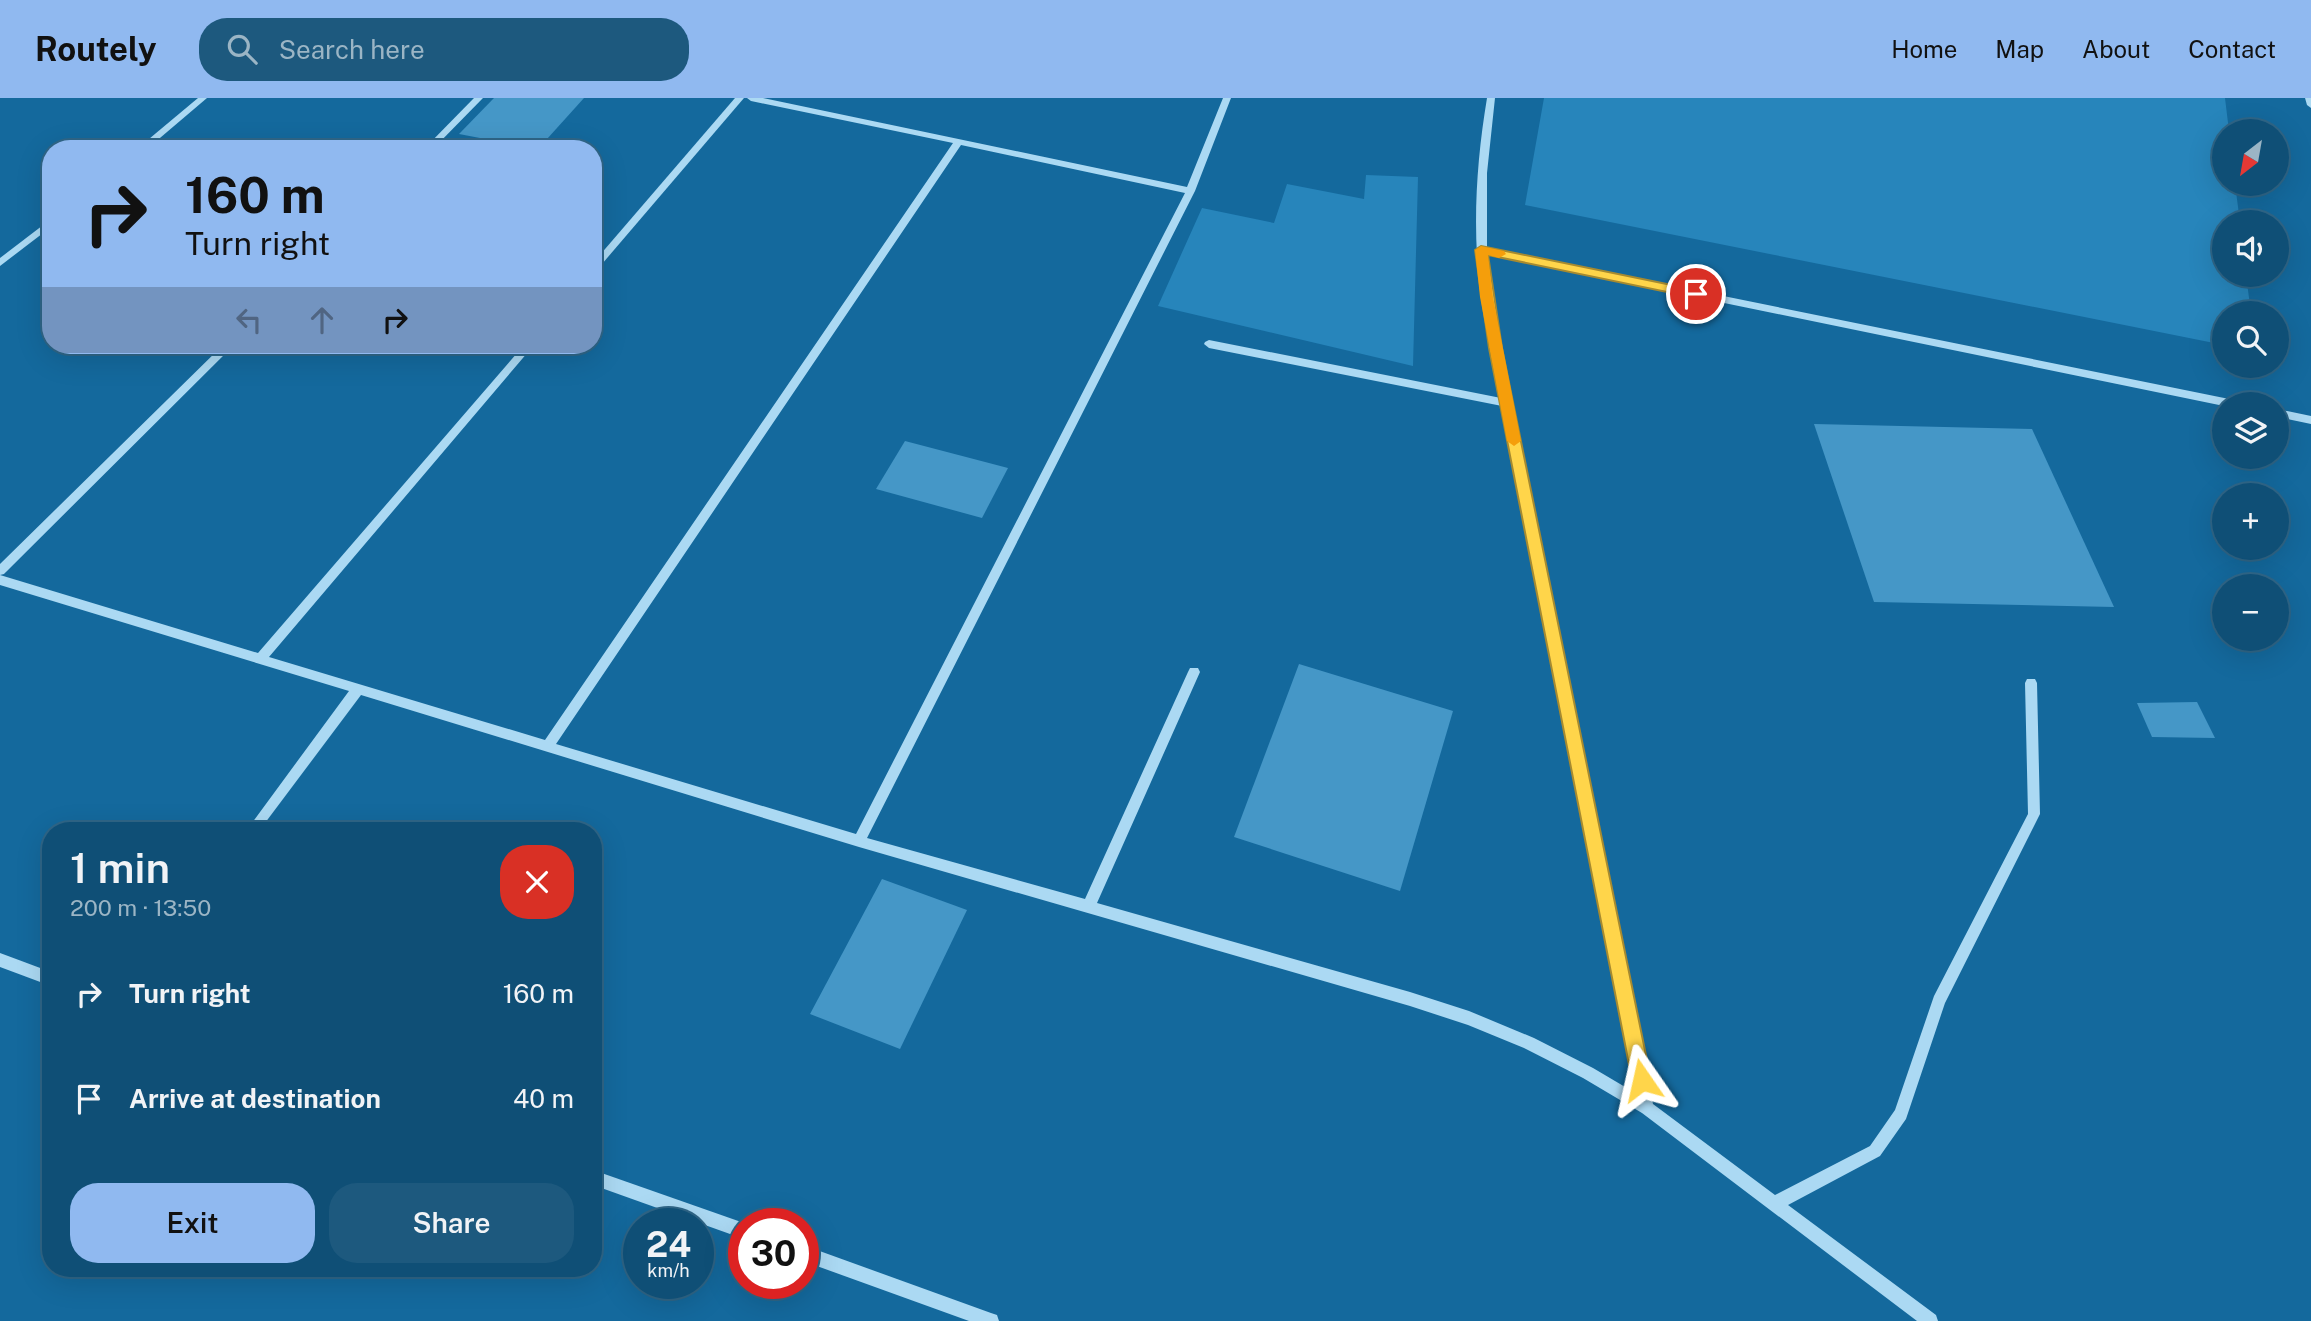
<!DOCTYPE html>
<meta charset="utf-8">
<style>
body{margin:0;font-family:"Public Sans",sans-serif;background:#1d597e;color:#f1f3f6;height:100vh;display:flex;flex-direction:column;font-size:26px;white-space:nowrap}
*{box-sizing:border-box;margin:0}
p{font-size:23px;color:#9bb5c5}
.icon{flex:none;width:38px;height:38px;fill:none;stroke:currentColor;stroke-width:2;stroke-linecap:round;stroke-linejoin:round}
.map{position:relative;flex:1;overflow:hidden}
.side{position:absolute;left:42px;top:724px;width:560px;height:455px;display:flex;flex-direction:column;background:#0f4f76;border-radius:28px;box-shadow:0 7px 28px #0002,0 0 0 2px #2f6688}
.side>*{flex:none}
.banner{position:absolute;left:42px;top:42px;width:560px;height:214px;border-radius:28px;box-shadow:0 7px 28px #0002,0 0 0 2px #2f6688;background:#90b9f0;color:#111;overflow:hidden}
.needle{width:46px;rotate:211deg}
.controls{position:absolute;left:2212px;top:21px;display:grid;gap:14px}
.controls a{display:grid;place-items:center;width:77px;height:77px;border-radius:50%;background:#0f4f76;box-shadow:0 7px 28px #0002,0 0 0 2px #2f6688;font-size:35px}
.speed{position:absolute;left:623px;top:1110px;display:flex;gap:14px;font-size:35px;font-weight:700;text-align:center}
.speed>*{display:grid;place-content:center;width:91px;height:91px;border-radius:50%;background:#0f4f76;box-shadow:0 7px 28px #0002,0 0 0 2px #2f6688;line-height:1}
.speed small{font-size:18px;font-weight:400}
.speed .limit{border:10px solid #d22;background:#fff;color:#111}
.pin{position:absolute;display:grid;place-items:center;width:60px;height:60px;color:#fff;margin:-30px;border:4px solid #fff;border-radius:50%;box-shadow:0 2px 7px #0007}
.me{position:absolute;width:77px;margin:-38px;rotate:349deg;stroke-linejoin:round;filter:drop-shadow(0 0 5px #0008)}
.turn{display:flex;align-items:center;gap:24px;height:147px;padding:0 28px;font-size:32px}
.turn .icon{width:91px;height:91px;stroke-width:2.5}
.turn b{display:block;font-size:49px;line-height:60px}
.lanes{display:flex;align-items:center;height:66px;padding:0 28px;background:#0003;justify-content:center;gap:35px;direction:ltr}
.lanes .off{opacity:.35}
.round{display:grid;place-items:center;flex:none;width:74px;height:74px;border-radius:28px;background:#1d597e}
.summary{display:flex;align-items:center;justify-content:space-between;height:119px;padding:0 28px}
h1{font-size:42px;font-weight:600;line-height:52px}
.cta{display:flex;gap:14px;margin-top:auto;padding:14px 28px}
.cta a{flex:1;height:80px;border-radius:28px;background:#90b9f0;color:#111;font-size:28px;font-weight:600;line-height:80px;text-align:center}
.cta a+a{background:#1d597e;color:#f1f3f6}
ul{padding:0;list-style:none}
li{display:flex;align-items:center;gap:21px;height:105px;padding:0 28px}
li div{flex:1}
li b{display:block;font-size:26px}
li em{font-style:normal}
header{display:flex;align-items:center;gap:42px;box-sizing:border-box;height:98px;padding:0 35px;background:#90b9f0;color:#111}
header strong{font-size:33px}
nav{display:flex;gap:38px;margin-inline-start:auto;font-size:24px}
.search{width:490px;height:63px;background:#1d597e;display:flex;align-items:center;gap:18px;box-sizing:border-box;padding:0 24px;border-radius:28px;color:#9bb5c5;font-size:26px}
.map>svg:first-child{display:block}
.green{fill:#2785bb}
.building{fill:#4597c7}
.lines{fill:none;stroke-linecap:round;stroke-linejoin:round}
.minor{fill:#abd9f3;fill-rule:evenodd}
.route{fill:#ffd54a;stroke:#a68a30;stroke-width:2}
.slow{fill:#f59e0b}
</style>
<header>
<strong>Routely</strong>
<div class="search"><svg class="icon" aria-label="search" viewBox="0 0 24 24"><circle cx="10" cy="10" r="6"/><path d="M15 15l6 6"/></svg>Search here</div>
<nav><a>Home</a><a>Map</a><a>About</a><a>Contact</a></nav>
</header>
<div class="map">
<svg width="2311" height="1223" viewBox="0 0 2311 1223">
<rect width="100%" height="100%" fill="#14699d"/>
<g class="green">
<path d="M1544,0H2225L2229,33H2224V86H2235L2240,124H2224V177H2246L2251,215H2224V247L1525,107Z"/>
<path d="M1366,77L1418,79L1413,268L1158,208L1202,110L1274,125L1287,86L1364,101Z"/>
</g>
<g class="building">
<path d="M494,0H584L538,51L459,36Z"/>
<path d="M1814,326L2032,331L2114,509L1874,504Z"/>
<path d="M905,343L1008,370L982,420L876,391Z"/>
<path d="M1299,566L1453,613L1400,793L1234,739Z"/>
<path d="M2197,604L2215,640L2152,639L2137,605Z"/>
<path d="M882,781L967,812L900,951L810,916Z"/>
</g>
<g class="lines">
<g class="minor">
<path d="M198,0H207L147,51H137Z"/>
<path d="M474,0H483L433,51H424Z"/>
<path d="M735,0H744L596,173L593,174V165Z"/>
<path d="M747,0H763L1187,89L1223,0H1231L1195,93L867,740L1085,801L1188,574L1190,570H1198L1200,574L1097,805L1410,894L1469,913L1534,940L1593,970L1637,996L1502,308L1209,250L1204,246L1205,244L1209,242L1501,300C1494,267 1486,233 1481,199C1472,134 1476,66 1487,0H1495L1487,75V150L2239,303L2240,306L2224,308L1487,156L1491,199L1653,1006L1775,1097L1870,1048L1895,1012L1934,898L2028,716L2025,585L2027,581H2035L2037,585L2040,716L1945,905L1906,1021L1880,1058L1788,1107L1936,1217L1938,1223H1917L1642,1015L1583,980L1524,950L1468,927L1410,908L859,749L361,597L259,733H246L349,593L0,487V466L223,247H234L4,476L0,477L258,555L524,247H534L269,559L545,642L953,45L751,3ZM961,47L1185,95L856,736L556,646Z"/>
<path d="M2305,0H2311V10L2307,7Z"/>
<path d="M51,121V129L0,168V160Z"/>
<path d="M2277,311L2311,318V326L2277,319Z"/>
<path d="M0,855L51,874V888L0,869Z"/>
<path d="M593,1072L744,1125V1141L593,1087Z"/>
<path d="M803,1147L991,1215L997,1217L999,1223H969L803,1163Z"/>
</g>
</g>
<path class="route" d="M1481,148L1696,192L1703,196L1696,200L1488,157L1502,250L1651,982L1648,989L1642,992L1635,989L1632,982L1489,250L1475,152Z"/>
<path class="slow" d="M1481,148L1504,153L1506,156L1499,160L1488,157L1493,199L1521,343L1514,348L1507,343L1480,199L1475,152Z"/>
</svg>
<div class="controls">
<a><svg class="needle" viewBox="-14 -14 28 28"><path d="M0-13l5 13h-10z" fill="#e53935"/><path d="M0 13l5-13h-10z" fill="#9bb5c5"/></svg></a>
<a><svg class="icon" aria-label="sound" viewBox="0 0 24 24"><path d="M4 9h4l5-4v14l-5-4H4zM17 9q2 3 0 6"/></svg></a>
<a><svg class="icon" aria-label="search" viewBox="0 0 24 24"><circle cx="10" cy="10" r="6"/><path d="M15 15l6 6"/></svg></a>
<a><svg class="icon" aria-label="layers" viewBox="0 0 24 24"><path d="M12 4l9 5-9 5-9-5zM3 14l9 5 9-5"/></svg></a>
<a>+</a>
<a>−</a>
</div>
<div class="speed"><div>24<small>km/h</small></div><div class="limit">30</div></div>
<div class="pin" style="left:1696px;top:196px;background:#d93025"><svg class="icon" aria-label="arrive" viewBox="0 0 24 24"><path d="M6 21V4h12l-3 4 3 4H6"/></svg></div>
<svg class="me" style="left:1642px;top:982px" viewBox="-20 -20 40 40"><path d="M0-17L14 15 0 8-14 15z" fill="#ffd54a" stroke="#fff" stroke-width="4"/></svg>
<div class="banner">
<div class="turn"><svg class="icon" aria-label="right" viewBox="0 0 24 24"><path d="M7 20v-9h11M14 6l5 5-5 5"/></svg><div><b>160 m</b>Turn right</div></div>
<div class="lanes"><svg class="icon off" aria-label="left" viewBox="0 0 24 24"><path d="M17 20v-9H6M10 6l-5 5 5 5"/></svg><svg class="icon off" aria-label="ahead" viewBox="0 0 24 24"><path d="M12 20V5M6 11l6-6 6 6"/></svg><svg class="icon" aria-label="right" viewBox="0 0 24 24"><path d="M7 20v-9h11M14 6l5 5-5 5"/></svg></div>
</div>
<section class="side">
<div class="summary"><div><h1>1 min</h1><p>200 m · 13:50</p></div><a class="round" style="background:#d93025;color:#fff"><svg class="icon" aria-label="close" viewBox="0 0 24 24"><path d="M6 6l12 12M18 6L6 18"/></svg></a></div>
<ul>
<li><svg class="icon" aria-label="right" viewBox="0 0 24 24"><path d="M7 20v-9h11M14 6l5 5-5 5"/></svg><div><b>Turn right</b></div><em>160 m</em></li>
<li><svg class="icon" aria-label="arrive" viewBox="0 0 24 24"><path d="M6 21V4h12l-3 4 3 4H6"/></svg><div><b>Arrive at destination</b></div><em>40 m</em></li>
</ul>
<div class="cta"><a>Exit</a><a>Share</a></div>
</section>
</div>
